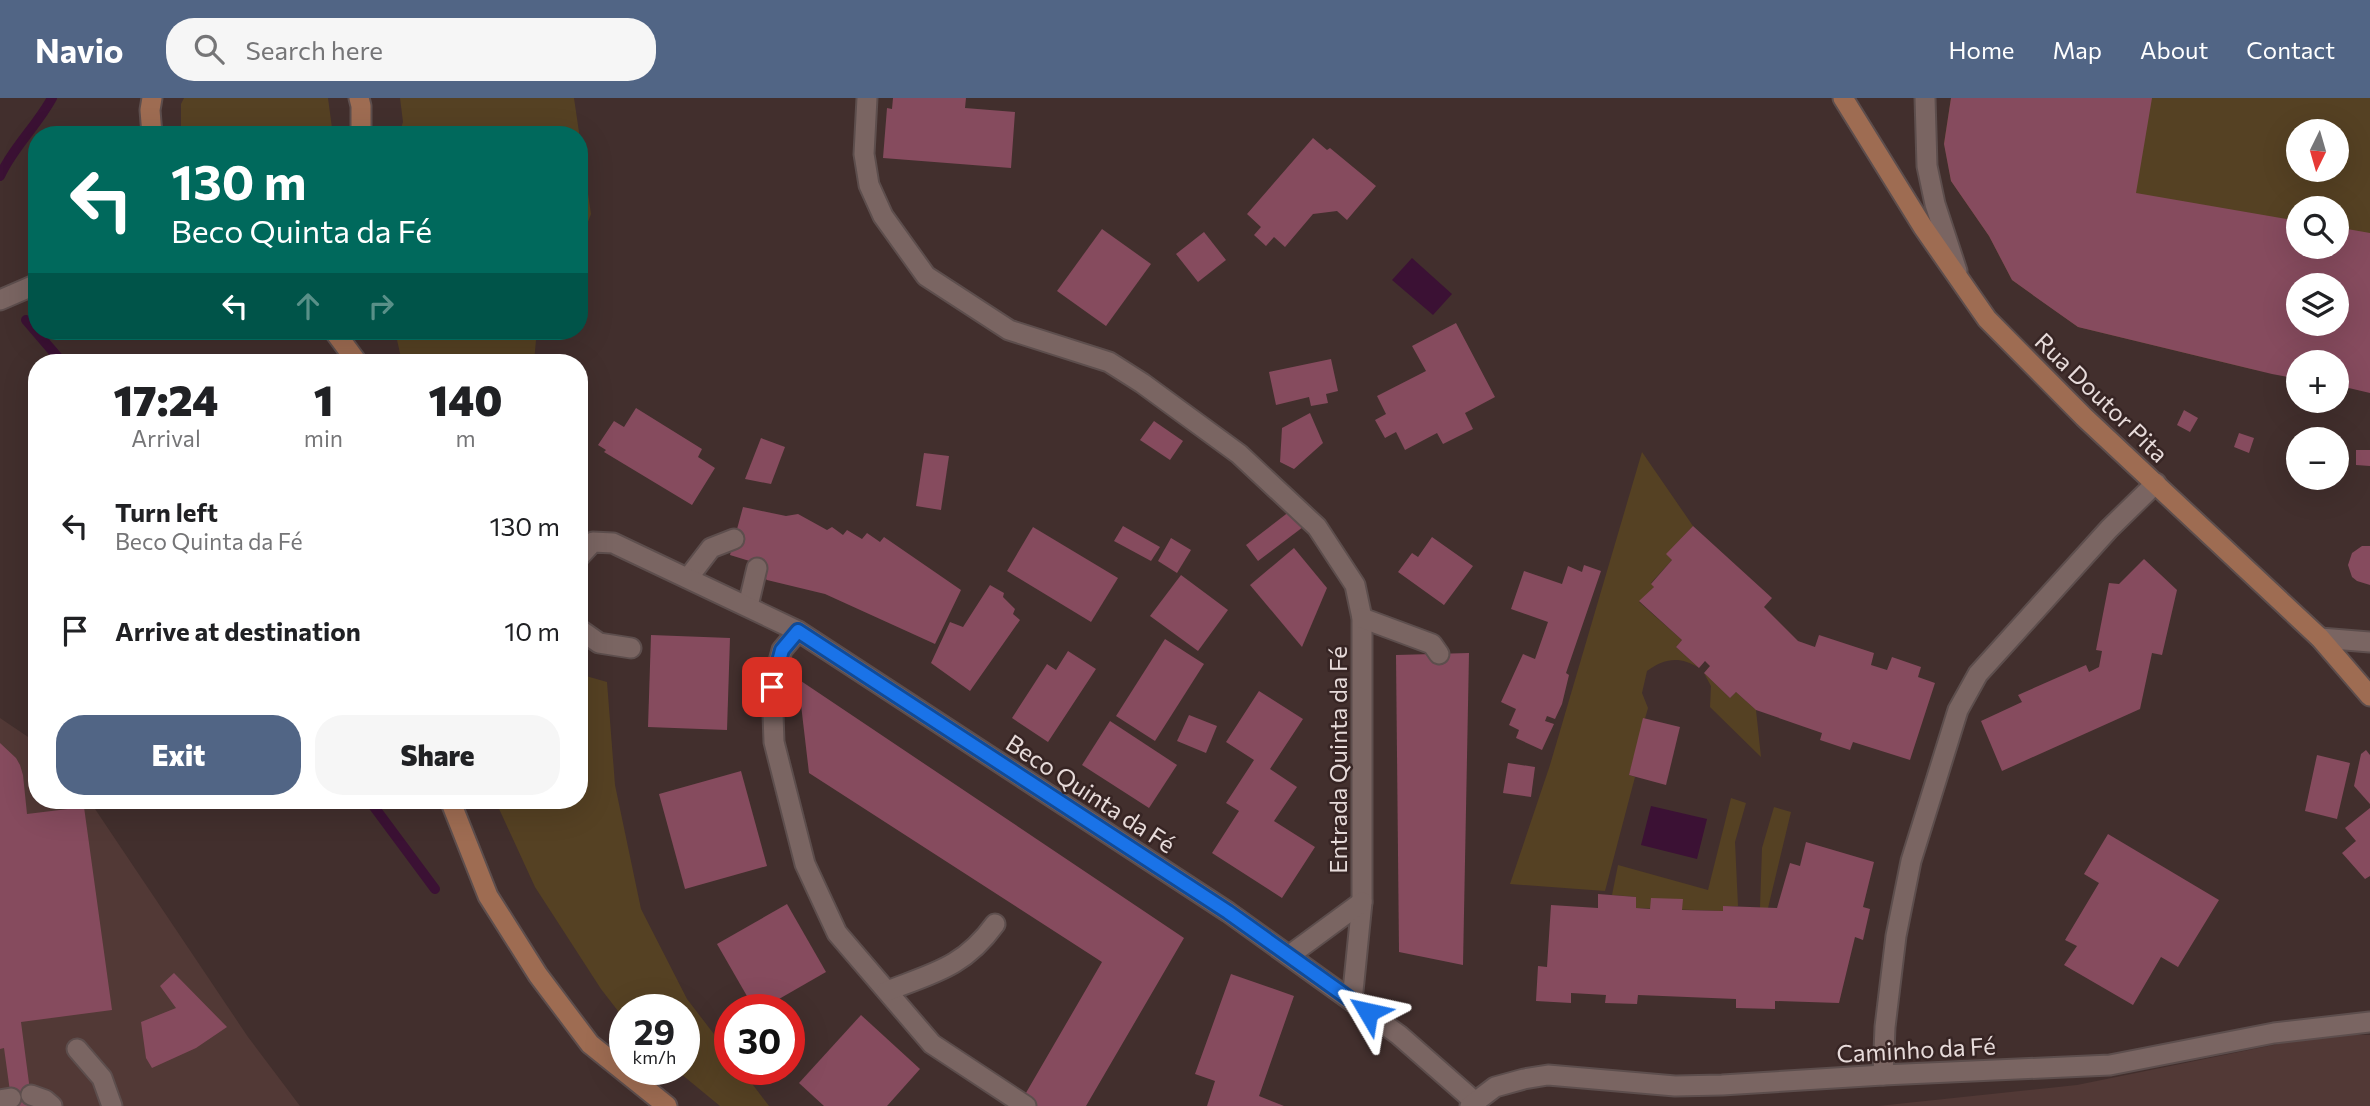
<!DOCTYPE html>
<meta charset="utf-8">
<style>
body{margin:0;font-family:Commissioner,sans-serif;background:#f6f6f6;color:#202124;height:100vh;display:flex;flex-direction:column;font-size:26px;white-space:nowrap}
*{box-sizing:border-box;margin:0}
p{font-size:23px;color:#757577}
.icon{flex:none;width:38px;height:38px;fill:none;stroke:currentColor;stroke-width:2;stroke-linecap:round;stroke-linejoin:round}
.map{position:relative;flex:1;overflow:hidden}
.sheet{position:absolute;left:28px;top:256px;width:560px;height:455px;display:flex;flex-direction:column;background:#fff;border-radius:28px;box-shadow:0 7px 28px #0002}
.sheet>*{flex:none}
.hud{position:absolute;left:28px;top:28px;width:560px;height:214px;border-radius:28px;box-shadow:0 7px 28px #0002;background:#00695c;color:#fff;overflow:hidden}
.needle{width:46px;rotate:185deg}
.fabs{position:absolute;left:2286px;top:21px;display:grid;gap:14px}
.fabs a{display:grid;place-items:center;width:63px;height:63px;border-radius:50%;background:#fff;box-shadow:0 7px 28px #0002;font-size:35px}
.speed{position:absolute;left:609px;top:896px;display:flex;gap:14px;font-size:35px;font-weight:700;text-align:center}
.speed>*{display:grid;place-content:center;width:91px;height:91px;border-radius:50%;background:#fff;box-shadow:0 7px 28px #0002;line-height:1}
.speed small{font-size:18px;font-weight:400}
.speed .limit{border:10px solid #d22;background:#fff;color:#111}
.pin{position:absolute;display:grid;place-items:center;width:60px;height:60px;color:#fff;margin:-30px;border-radius:14px;box-shadow:0 4px 10px #0006}
.me{position:absolute;width:77px;margin:-38px;rotate:306deg;stroke-linejoin:round;filter:drop-shadow(0 0 5px #0008)}
.turn{display:flex;align-items:center;gap:24px;height:147px;padding:0 28px;font-size:32px}
.turn .icon{width:91px;height:91px;stroke-width:2.5}
.turn b{display:block;font-size:49px;line-height:60px}
.lanes{display:flex;align-items:center;height:66px;padding:0 28px;background:#0003;justify-content:center;gap:35px;direction:ltr}
.lanes .off{opacity:.35}
.eta{display:flex;justify-content:space-evenly;align-items:center;height:119px;text-align:center}
.eta b{font-size:42px;font-weight:800;line-height:49px}
.action{display:flex;gap:14px;margin-top:auto;padding:14px 28px}
.action a{flex:1;height:80px;border-radius:28px;background:#516585;color:#fff;font-size:28px;font-weight:800;line-height:80px;text-align:center}
.action a+a{background:#f6f6f6;color:#202124}
ul{padding:0;list-style:none}
li{display:flex;align-items:center;gap:21px;height:105px;padding:0 28px}
li div{flex:1}
li b{display:block;font-size:26px}
li em{font-style:normal}
header{display:flex;align-items:center;gap:42px;box-sizing:border-box;height:98px;padding:0 35px;background:#516585;color:#fff}
header strong{font-size:33px}
nav{display:flex;gap:38px;margin-inline-start:auto;font-size:24px}
.search{width:490px;height:63px;background:#f6f6f6;display:flex;align-items:center;gap:18px;box-sizing:border-box;padding:0 24px;border-radius:28px;color:#757577;font-size:26px}
.map>svg:first-child{display:block}
.built{fill:#523936}
.green{fill:#554123;fill-rule:evenodd}
.water{fill:#3b1134}
.lines{fill:none;stroke-linecap:round;stroke-linejoin:round}
.stream{stroke:#3b1134;stroke-width:10}
.building{fill:#864b5e;fill-rule:evenodd}
.service-casing{stroke:#5d4e4d;stroke-width:23}
.minor-casing{stroke:#5d4e4d;stroke-width:23}
.tertiary-casing{stroke:#5d4e4d;stroke-width:23}
.secondary-casing{stroke:#5d4e4d;stroke-width:23}
.service{stroke:#7a6562;stroke-width:19}
.minor{stroke:#7a6562;stroke-width:19}
.tertiary{stroke:#7a6562;stroke-width:19}
.secondary{stroke:#9e6c52;stroke-width:19}
.route-casing{stroke:#114b97;stroke-width:18}
.route{stroke:#1a73e8;stroke-width:12}
.labels{text-anchor:middle;dominant-baseline:central;stroke-width:5;stroke-linejoin:round;paint-order:stroke}
.street-label{font-size:24px;fill:#e7dbda;stroke:#372524}
</style>
<header>
<strong>Navio</strong>
<div class="search"><svg class="icon" aria-label="search" viewBox="0 0 24 24"><circle cx="10" cy="10" r="6"/><path d="M15 15l6 6"/></svg>Search here</div>
<nav><a>Home</a><a>Map</a><a>About</a><a>Contact</a></nav>
</header>
<div class="map">
<svg width="2370" height="1008" viewBox="0 0 2370 1008">
<rect width="100%" height="100%" fill="#422f2d"/>
<g class="built">
<path d="M0,620L37,645V702H89L248,939L300,1008H0Z"/>
<path d="M2323,937H2370V1008H1878L2077,987Z"/>
</g>
<g class="green">
<path d="M184,0H328L332,30L331,37H181V6Z"/>
<path d="M400,0H574L591,116L579,147V37H399L403,24Z"/>
<path d="M1951,0H2370V291L2336,264H2298V280L2251,271L2078,229L2012,182L1989,138L1951,83L1944,45ZM2298,33H2336V72H2298ZM2298,110H2336V149H2298ZM2298,187H2336V226H2298Z"/>
<path d="M395,233H541L536,242L534,264H402Z"/>
<path d="M1642,354L1693,428L1667,456L1672,462L1651,485L1654,489L1639,504L1682,542L1676,549L1699,570C1680,558 1665,560 1647,573L1642,595L1648,610L1629,677L1635,679L1605,793L1510,786L1550,667Z"/>
<path d="M1704,575L1730,600L1736,594L1756,612L1761,659L1710,609L1711,588Z"/>
<path d="M579,576L607,584L615,687L641,811L687,901L730,957V971H741L769,1008H720L675,971H684V912H625V922L601,891L535,789L495,702H579Z"/>
<path d="M1731,700L1746,705L1735,744L1738,808H1724L1723,813L1636,810V799L1612,797L1618,767L1708,792Z"/>
<path d="M1774,709L1791,714L1768,810H1760L1762,750Z"/>
</g>
<g class="water">
<path d="M1412,160L1452,196L1433,217L1392,182Z"/>
<path d="M1651,708L1707,721L1697,761L1641,747Z"/>
</g>
<g class="lines">
<g class="stream">
<path d="M0,78C13,49 37,28 52,0"/>
<path d="M26,222L62,264"/>
<path d="M369,702L435,791"/>
</g>
</g>
<g class="building">
<path d="M893,0H966L965,10L1015,14L1011,70L883,60L887,10L892,11Z"/>
<path d="M1951,0H2152L2136,95L2298,123V149H2336V129L2370,135V295L2336,287V264H2298V281L2272,276L2078,229L2044,205L2012,182L1989,138L1951,83L1944,46ZM2298,187H2336V226H2298Z"/>
<path d="M1313,40L1327,52L1330,50L1376,88L1347,122L1337,113L1313,116L1285,149L1274,139L1266,148L1254,137L1261,129L1247,116Z"/>
<path d="M1102,131L1151,166L1106,228L1057,193Z"/>
<path d="M1204,134L1226,162L1198,184L1176,156Z"/>
<path d="M1456,225L1495,299L1465,315L1473,331L1443,346L1437,335L1405,352L1396,334L1385,340L1375,322L1386,316L1377,298L1426,273L1412,248Z"/>
<path d="M1331,261L1338,293L1326,296L1328,305L1311,308L1309,299L1276,307L1269,274Z"/>
<path d="M636,310L702,351L698,359L715,370L692,407L604,354L606,352L598,347L614,323L624,329Z"/>
<path d="M2184,312L2198,320L2190,334L2177,327Z"/>
<path d="M1310,315L1323,345L1294,371L1280,364L1282,330Z"/>
<path d="M1154,323L1183,343L1170,362L1140,342Z"/>
<path d="M2239,335L2254,340L2249,355L2234,349Z"/>
<path d="M761,340L785,349L771,386L745,381Z"/>
<path d="M2356,352H2370V368L2356,367Z"/>
<path d="M924,355L949,358L941,412L916,408Z"/>
<path d="M743,409L786,418L798,416L827,432L832,429L843,437L847,432L862,441L867,435L880,444L884,439L961,492L935,546L825,496L767,482L761,477L756,465L730,457Z"/>
<path d="M1294,410L1307,426L1258,463L1246,447Z"/>
<path d="M1123,428L1160,449L1151,463L1114,443Z"/>
<path d="M1693,428L1772,500L1764,509L1798,543L1815,549L1819,537L1874,555L1871,567L1887,572L1892,559L1921,569L1918,579L1935,585L1910,662L1853,644L1850,652L1820,642L1822,635L1756,612L1736,594L1730,600L1704,575L1710,568L1705,563L1699,570L1676,549L1682,542L1639,503L1654,489L1651,486L1672,462L1666,456Z"/>
<path d="M1033,429L1118,480L1091,524L1007,473Z"/>
<path d="M1432,439L1473,468L1444,507L1398,474L1412,455L1418,459Z"/>
<path d="M1171,440L1191,452L1177,475L1158,463Z"/>
<path d="M2362,448H2370V487L2357,483L2352,479L2348,467L2352,455Z"/>
<path d="M1294,450L1327,490L1302,549L1250,487Z"/>
<path d="M2144,461L2177,492L2162,557L2152,555L2140,611L2002,673L1981,623L2022,604L2018,597L2086,567L2089,574L2099,569L2102,553L2096,552L2109,485L2119,486Z"/>
<path d="M1584,467L1601,473L1566,575L1569,577L1562,606L1555,621L1547,618L1545,623L1554,626L1542,652L1516,640L1519,632L1509,627L1516,611L1501,604L1523,556L1535,561L1548,524L1511,511L1524,473L1562,486L1568,468L1582,474Z"/>
<path d="M1181,477L1228,512L1198,553L1150,518Z"/>
<path d="M990,487L1004,495L1003,499L1015,511L1013,516L1020,522L970,593L931,565L950,524L963,529Z"/>
<path d="M651,537L730,540L727,632L648,629Z"/>
<path d="M1165,541L1204,566L1155,643L1116,618Z"/>
<path d="M1068,553L1096,571L1048,644L1012,620L1047,566L1056,572Z"/>
<path d="M1469,555L1463,867L1399,854L1396,557Z"/>
<path d="M798,581L1184,840L1086,1008H1036L1023,1000L1102,864L809,675Z"/>
<path d="M1259,593L1303,621L1270,671L1297,689L1274,723L1315,749L1282,800L1212,755L1239,713L1226,705L1254,662L1226,644Z"/>
<path d="M1189,617L1217,628L1206,655L1177,643Z"/>
<path d="M1643,620L1680,629L1666,687L1629,677Z"/>
<path d="M1110,623L1177,667L1149,710L1082,667Z"/>
<path d="M0,645L16,660L20,667L23,677L27,716L84,709L112,912L21,924L32,1008H12L4,950L0,951Z"/>
<path d="M2366,652L2370,657V706L2354,688L2361,656Z"/>
<path d="M2317,657L2350,665L2337,721L2305,713Z"/>
<path d="M1508,665L1535,669L1531,699L1503,695Z"/>
<path d="M741,673L767,768L685,791L659,696Z"/>
<path d="M2370,710V778L2365,781L2342,755L2356,743L2345,730Z"/>
<path d="M2108,736L2219,802L2178,869L2161,859L2133,907L2064,867L2077,848L2065,842L2099,785L2084,776Z"/>
<path d="M1806,744L1874,764L1863,809L1870,811L1863,842L1855,839L1839,905L1775,903V911L1736,910V901L1638,897L1637,906L1605,905L1606,897L1571,895V905L1536,903L1538,868L1547,869L1551,807L1598,810V796L1636,799V810L1650,811L1651,800L1683,801L1682,812L1723,813V808L1777,810L1790,765L1800,768Z"/>
<path d="M787,806L826,874L760,912H755L717,846Z"/>
<path d="M174,875L227,929L196,950L152,970L146,960L141,924L176,910L160,888Z"/>
<path d="M1231,876L1294,898L1259,998L1284,1008H1207L1215,983L1195,976Z"/>
<path d="M861,917L920,971L887,1008H824L799,985Z"/>
</g>
<g class="lines">
<g class="service-casing">
<g id="service">
<path d="M1925,0L1927,68L1935,106L1957,173"/>
<path d="M688,480L711,450L734,441"/>
<path d="M748,508L757,470"/>
<path d="M77,951L102,980L112,1008"/>
<path d="M31,997L45,1002L52,1008"/>
<path d="M0,1002L11,1000"/>
</g>
</g>
<g class="minor-casing">
<g id="minor">
<path d="M867,0L864,56L869,87L883,118L926,178L1009,232L1109,264L1142,285L1239,356L1317,429L1355,487L1362,520V804L1352,903"/>
<path d="M579,459L593,444L613,445L798,533L1228,814L1399,937L1474,1003"/>
<path d="M1362,520L1432,546L1439,556"/>
<path d="M579,531L599,545L631,550"/>
<path d="M798,533L782,552L772,589L774,644L805,766L837,835L932,946L1026,1008"/>
<path d="M1290,857L1362,804"/>
<path d="M887,893C934,875 964,869 995,826"/>
<path d="M1883,977L1885,929L1896,838L1911,763L1958,612L1978,576L2109,431L2156,385"/>
<path d="M1470,1008L1495,989L1524,981L1548,977L1675,988L1722,987L1883,977L2110,967L2274,935L2370,924"/>
</g>
</g>
<g class="tertiary-casing">
<g id="tertiary">
<path d="M0,202L37,186"/>
<path d="M2320,540L2370,544"/>
</g>
</g>
<g class="secondary-casing">
<g id="secondary">
<path d="M359,0L361,8V37"/>
<path d="M1843,0L1923,129L1987,221L2084,319L2320,540L2370,598"/>
<path d="M152,37L150,12L152,0"/>
<path d="M334,233L357,264"/>
<path d="M450,702L488,798L538,877L590,946L667,1008"/>
</g>
</g>
<use href="#service" class="service"/>
<use href="#minor" class="minor"/>
<use href="#tertiary" class="tertiary"/>
<use href="#secondary" class="secondary"/>
</g>
<g class="lines">
<g class="route-casing">
<path id="route" d="M772,589L782,552L798,533L1228,814L1368,914"/>
</g>
<use href="#route" class="route"/>
</g>
<g class="labels">
<g class="street-label">
<text transform="translate(2102 299) rotate(44)">Rua Doutor Pita</text>
<text transform="translate(1337 662) rotate(-90)">Entrada Quinta da Fé</text>
<text transform="translate(1091 695) rotate(33)">Beco Quinta da Fé</text>
<text transform="translate(1916 951) rotate(-3)">Caminho da Fé</text>
</g>
</g>
</svg>
<div class="fabs">
<a><svg class="needle" viewBox="-14 -14 28 28"><path d="M0-13l5 13h-10z" fill="#e53935"/><path d="M0 13l5-13h-10z" fill="#757577"/></svg></a>
<a><svg class="icon" aria-label="search" viewBox="0 0 24 24"><circle cx="10" cy="10" r="6"/><path d="M15 15l6 6"/></svg></a>
<a><svg class="icon" aria-label="layers" viewBox="0 0 24 24"><path d="M12 4l9 5-9 5-9-5zM3 14l9 5 9-5"/></svg></a>
<a>+</a>
<a>−</a>
</div>
<div class="speed"><div>29<small>km/h</small></div><div class="limit">30</div></div>
<div class="pin" style="left:772px;top:589px;background:#d93025"><svg class="icon" aria-label="arrive" viewBox="0 0 24 24"><path d="M6 21V4h12l-3 4 3 4H6"/></svg></div>
<svg class="me" style="left:1368px;top:914px" viewBox="-20 -20 40 40"><path d="M0-17L14 15 0 8-14 15z" fill="#1a73e8" stroke="#fff" stroke-width="4"/></svg>
<div class="hud">
<div class="turn"><svg class="icon" aria-label="left" viewBox="0 0 24 24"><path d="M17 20v-9H6M10 6l-5 5 5 5"/></svg><div><b>130 m</b>Beco Quinta da Fé</div></div>
<div class="lanes"><svg class="icon" aria-label="left" viewBox="0 0 24 24"><path d="M17 20v-9H6M10 6l-5 5 5 5"/></svg><svg class="icon off" aria-label="ahead" viewBox="0 0 24 24"><path d="M12 20V5M6 11l6-6 6 6"/></svg><svg class="icon off" aria-label="right" viewBox="0 0 24 24"><path d="M7 20v-9h11M14 6l5 5-5 5"/></svg></div>
</div>
<section class="sheet">
<div class="eta">
<div><b>17:24</b><p>Arrival</p></div>
<div><b>1</b><p>min</p></div>
<div><b>140</b><p>m</p></div>
</div>
<ul>
<li><svg class="icon" aria-label="left" viewBox="0 0 24 24"><path d="M17 20v-9H6M10 6l-5 5 5 5"/></svg><div><b>Turn left</b><p>Beco Quinta da Fé</p></div><em>130 m</em></li>
<li><svg class="icon" aria-label="arrive" viewBox="0 0 24 24"><path d="M6 21V4h12l-3 4 3 4H6"/></svg><div><b>Arrive at destination</b></div><em>10 m</em></li>
</ul>
<div class="action"><a>Exit</a><a>Share</a></div>
</section>
</div>
